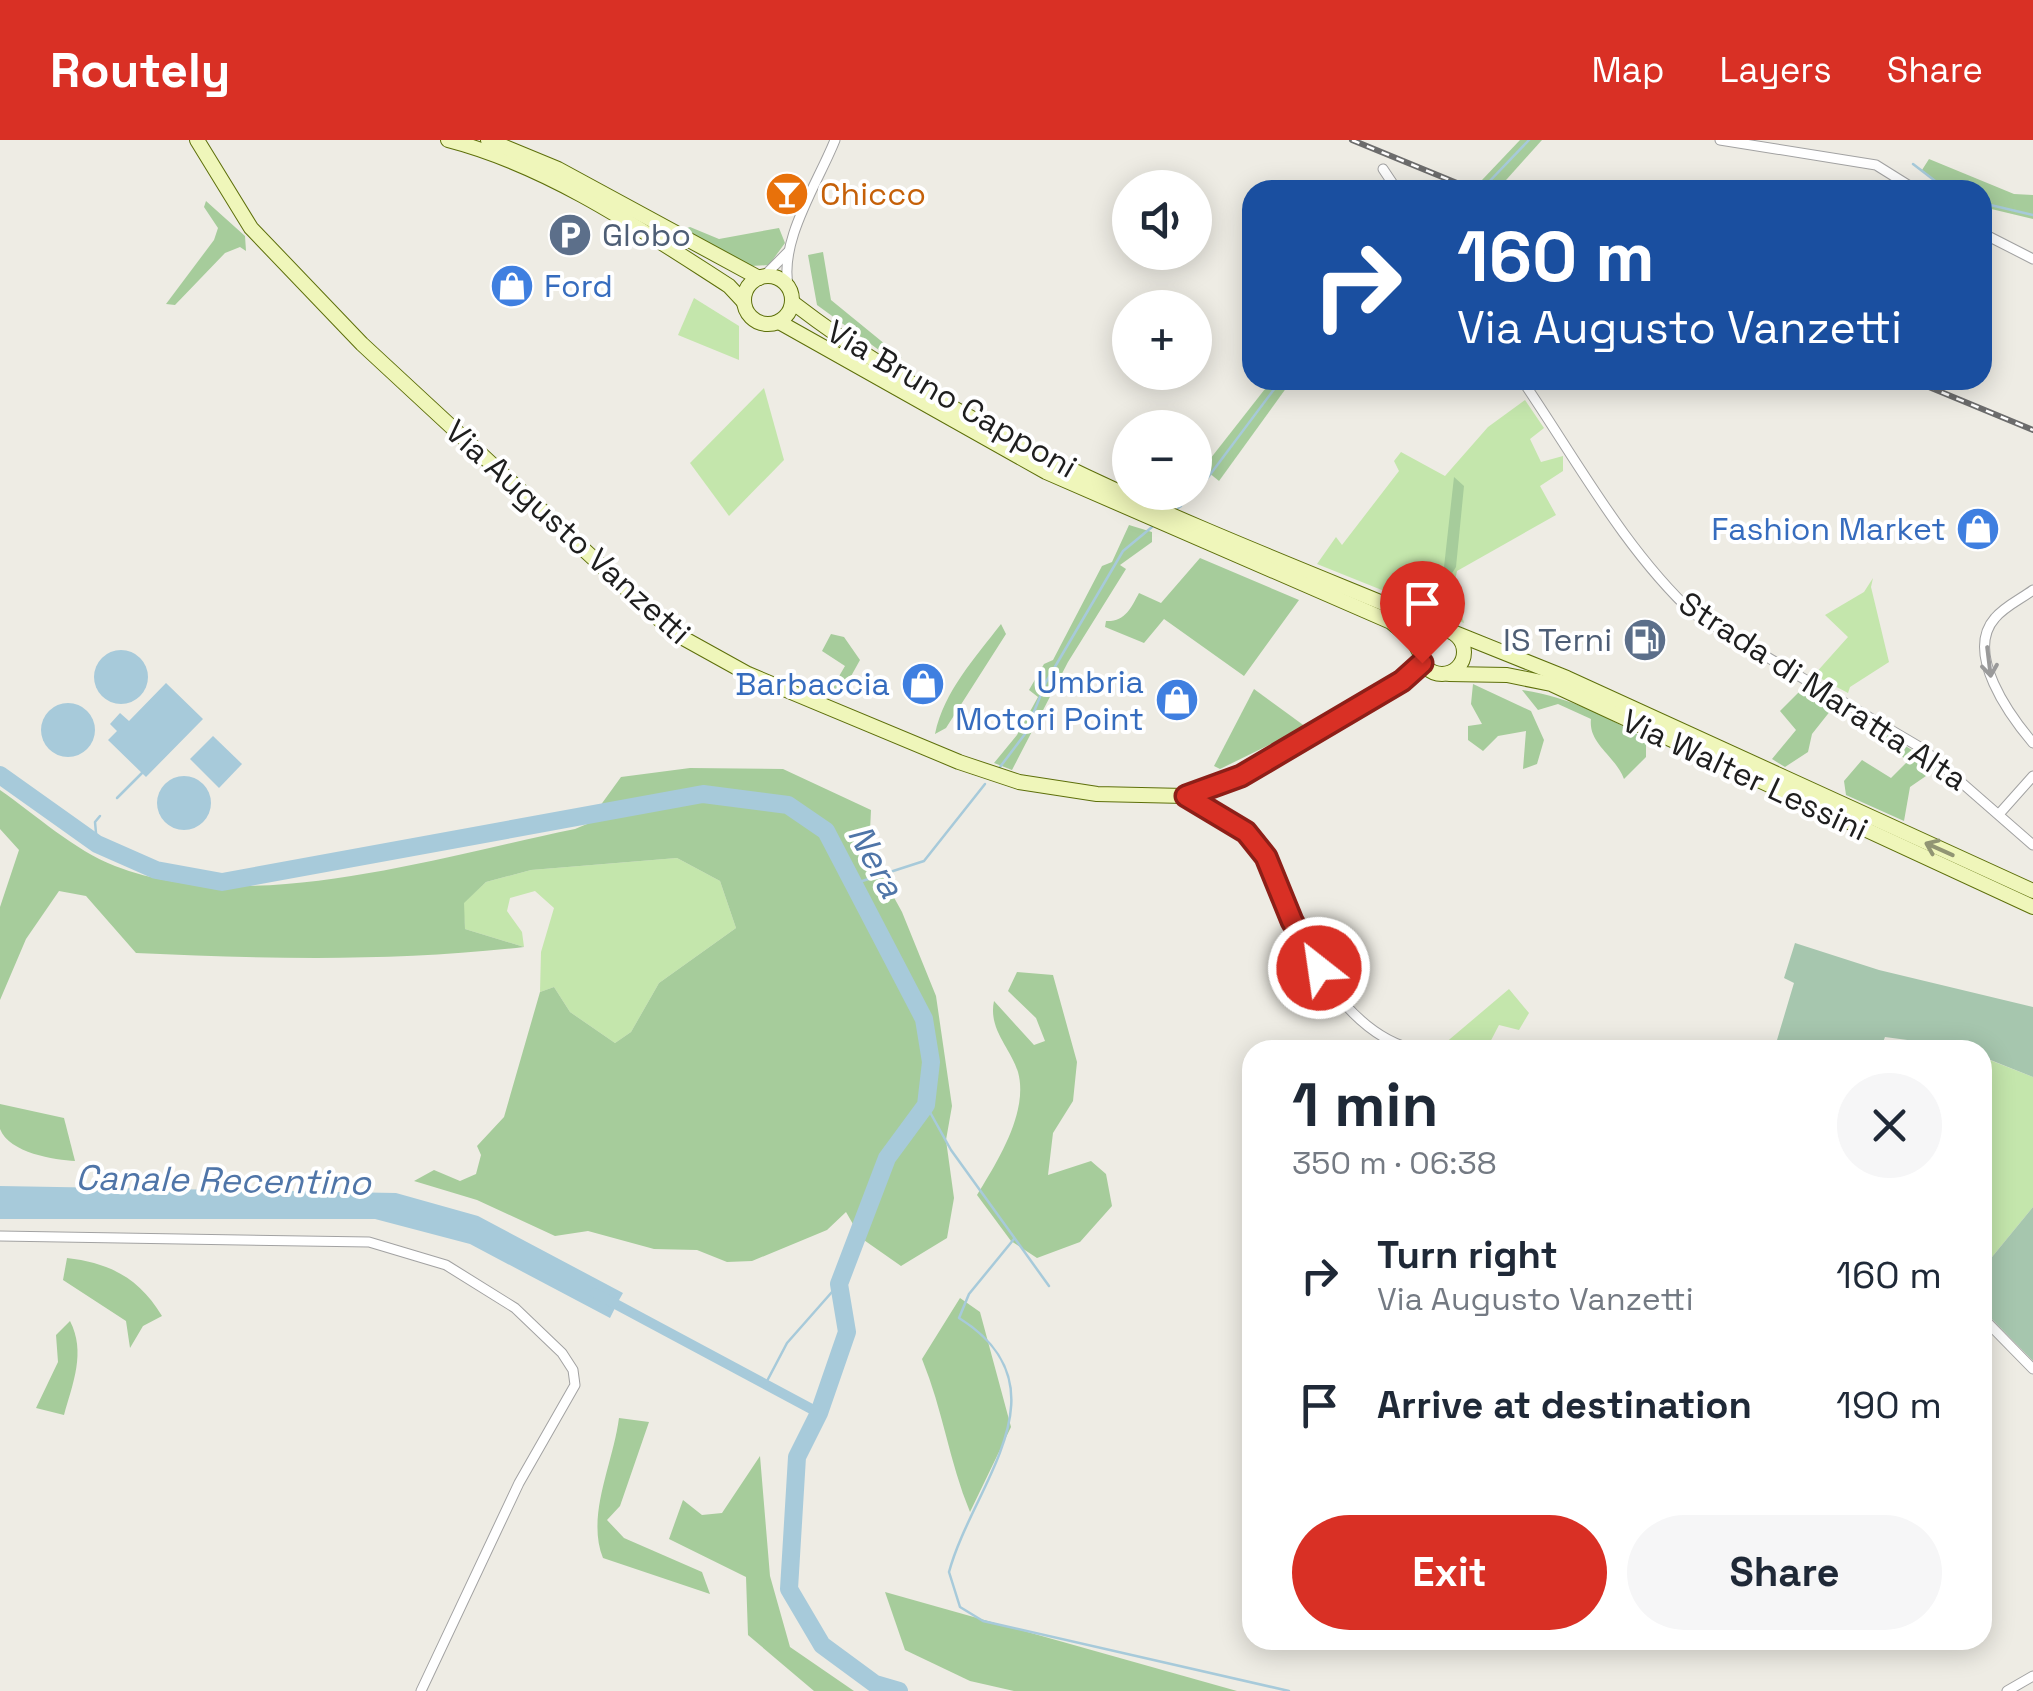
<!DOCTYPE html>
<meta charset="utf-8">
<style>
body{margin:0;font-family:"Space Grotesk",sans-serif;background:#f6f6f7;color:#1f2937;height:100vh;display:flex;flex-direction:column;font-size:38px;white-space:nowrap}
*{box-sizing:border-box;margin:0}
p{font-size:32px;color:#747a83}
.icon{flex:none;width:55px;height:55px;fill:none;stroke:currentColor;stroke-width:2;stroke-linecap:round;stroke-linejoin:round}
.map{position:relative;flex:1;overflow:hidden}
.side{position:absolute;left:1242px;top:900px;width:750px;height:610px;display:flex;flex-direction:column;background:#fff;border-radius:30px;box-shadow:0 5px 25px #0003}
.side>*{flex:none}
.guide{position:absolute;left:1242px;top:40px;width:750px;height:210px;border-radius:30px;box-shadow:0 5px 25px #0003;background:#1a4fa0;color:#fff;overflow:hidden}
.tools{position:absolute;left:1112px;top:30px;display:grid;gap:20px}
.tools a{display:grid;place-items:center;width:100px;height:100px;border-radius:50%;background:#fff;box-shadow:0 5px 25px #0003;font-size:50px}
.pin{position:absolute;display:grid;place-items:center;width:85px;height:85px;color:#fff;margin:-102px -42px;border-radius:50% 50% 50% 0;rotate:-45deg;box-shadow:0 0 10px #0007}
.pin .icon{rotate:45deg}
.me{position:absolute;width:110px;margin:-55px;rotate:330deg;stroke-linejoin:round;filter:drop-shadow(0 0 8px #0008)}
.turn{display:flex;align-items:center;gap:35px;height:210px;padding:0 50px;font-size:45px}
.turn .icon{width:130px;height:130px;stroke-width:2.5}
.turn b{display:block;font-size:70px;line-height:85px}
.round{display:grid;place-items:center;flex:none;width:105px;height:105px;border-radius:52px;background:#f6f6f7}
.head{display:flex;align-items:center;justify-content:space-between;height:170px;padding:0 50px}
h1{font-size:60px;font-weight:700;line-height:75px}
.cta{display:flex;gap:20px;margin-top:auto;padding:20px 50px}
.cta a{flex:1;height:115px;border-radius:60px;background:#d93025;color:#fff;font-size:40px;font-weight:700;line-height:115px;text-align:center}
.cta a+a{background:#f6f6f7;color:#1f2937}
ul{padding:0;list-style:none}
li{display:flex;align-items:center;gap:30px;height:130px;padding:0 50px}
li div{flex:1}
li b{display:block;font-size:38px}
li em{font-style:normal}
header{display:flex;align-items:center;gap:60px;box-sizing:border-box;height:140px;padding:0 50px;background:#d93025;color:#fff}
header strong{font-size:48px}
nav{display:flex;gap:55px;margin-inline-start:auto;font-size:35px}
.map>svg:first-child{display:block}
.grass{fill:#c4e6ac}
.forest{fill:#a6cc9b}
.cemetery{fill:#a6c6ae}
.water{fill:#a7cada}
.lines{fill:none;stroke-linecap:round;stroke-linejoin:round}
.stream{stroke:#a7cada;stroke-width:2.5}
.canal{stroke:#a7cada;stroke-width:10}
.river{stroke:#a7cada;stroke-width:18}
.street-casing{stroke:#a2a2a2;stroke-width:11}
.secondary-casing{stroke:#5d6f0a;stroke-width:16}
.street{stroke:#fff;stroke-width:9}
.secondary{stroke:#eff6ba;stroke-width:14}
.rail-casing{stroke:#6c6c6c;stroke-width:6}
.rail{stroke:#fff;stroke-width:2.5;stroke-dasharray:8;stroke-linecap:butt}
.oneway{stroke:#9a9a9a}
.oneway2{stroke:#919574}
.route-casing{stroke:#8d1f18;stroke-width:25}
.route{stroke:#d93025;stroke-width:18}
.labels{text-anchor:middle;dominant-baseline:central;stroke-width:8;stroke-linejoin:round;paint-order:stroke}
.food-label{font-size:32px;fill:#c56008;stroke:#fff;text-anchor:start}
.service-label{font-size:32px;fill:#4e5e75;stroke:#fff;text-anchor:start}
.shop-label{font-size:32px;fill:#366cbe;stroke:#fff;text-anchor:end}
.street-label{font-size:32px;fill:#1e1e1e;stroke:#fff}
.water-label{font-size:35px;font-style:italic;fill:#4f75a8;stroke:#fff}
</style>
<header>
<strong>Routely</strong>
<nav><a>Map</a><a>Layers</a><a>Share</a></nav>
</header>
<div class="map">
<svg width="2033" height="1551" viewBox="0 0 2033 1551">
<rect width="100%" height="100%" fill="#eeece4"/>
<g class="grass">
<path d="M694,158L739,186V220L678,195Z"/>
<path d="M764,248L784,320L729,376L690,323Z"/>
<path d="M1525,260L1544,288L1530,299L1541,322L1563,316V331L1540,346L1556,375L1457,431L1454,446L1464,483L1317,424L1336,397L1342,405L1399,331L1394,321L1401,312L1445,336L1488,287Z"/>
<path d="M1873,438L1871,447L1889,522L1850,547L1848,553L1814,535L1848,497L1825,475L1864,452Z"/>
<path d="M677,718L720,741L736,788L659,843L631,892L615,903L570,872L554,847L540,852L541,812L554,768L535,751L510,758L507,771L522,792L524,807L465,789L463,763L486,742L531,730Z"/>
<path d="M1509,849L1529,873L1519,890L1499,885L1486,910H1437Z"/>
<path d="M1982,917L2033,937V1067L1983,1128Z"/>
</g>
<g class="forest">
<path d="M1520,0H1542L1498,49L1482,40Z"/>
<path d="M1929,19L2014,54L2033,55V79L1983,67L1982,50H1948L1922,30Z"/>
<path d="M206,61L245,96L246,111L240,107L225,113L175,165L166,164L214,100L218,88L204,67Z"/>
<path d="M690,87L719,99L779,88L785,103L769,125L751,126L681,90Z"/>
<path d="M823,112L831,160L902,218L883,213L817,165L808,115Z"/>
<path d="M1272,240H1292L1219,341L1203,328Z"/>
<path d="M1454,337L1464,346L1456,427L1438,455H1426L1444,427Z"/>
<path d="M1129,385L1152,392V402L1120,425L1126,429L1068,522L1012,630L994,623L1017,595L1038,557L1029,550L1044,524L1053,520L1102,426L1112,422Z"/>
<path d="M1200,418L1299,460L1244,536L1164,479L1144,503L1105,487L1106,481C1125,482 1131,468 1139,453L1161,463Z"/>
<path d="M1001,484L1006,494L946,588L935,594C944,551 975,518 1001,484Z"/>
<path d="M831,494L844,497L860,520L840,556L831,550L845,526L822,511Z"/>
<path d="M1473,544L1531,571L1544,600L1537,624L1523,629L1526,591L1498,596L1483,611L1468,600V586L1482,584L1471,564Z"/>
<path d="M1807,544L1835,565L1812,594L1808,612L1785,627L1772,619L1796,590L1780,571Z"/>
<path d="M1254,549L1306,587L1220,629L1214,626Z"/>
<path d="M1522,550C1569,557 1605,576 1646,599V617L1624,639C1615,615 1588,604 1591,579L1558,564L1538,570Z"/>
<path d="M1888,595L1939,627L1910,647L1904,681L1846,655L1844,641L1862,620L1891,638L1908,621L1878,599Z"/>
<path d="M690,628L783,629L871,670L869,712L902,772L936,856L952,966L946,1000L954,1058L947,1098L901,1126L861,1098L846,1072L827,1090L774,1112L752,1121L727,1122L697,1110L654,1109L588,1091L555,1096L477,1060L414,1041L434,1030L460,1041L476,1034L481,1015L477,1006L504,977L540,852L554,847L570,872L615,903L631,892L659,843L736,788L720,741L677,718L531,730L486,742L464,763L465,789L524,807C395,822 266,819 136,813L86,756L59,751L26,799L0,860V767L19,710L0,689V650C36,675 74,710 115,726C246,778 441,716 575,689L587,684L621,637Z"/>
<path d="M1017,832L1053,835L1077,922L1073,961L1053,993L1048,1035L1091,1021L1106,1034L1112,1066L1080,1102L1037,1118L1011,1101L977,1055C997,1022 1029,972 1018,932C1010,907 988,889 994,861L1034,905L1045,901L1036,878L1008,851Z"/>
<path d="M0,964L64,978L75,1021C55,1020 9,1013 0,989C0,983 0,971 0,964Z"/>
<path d="M67,1118C110,1123 139,1138 162,1176L143,1186L130,1208L126,1181L63,1140Z"/>
<path d="M960,1158L980,1172L1011,1287L970,1372C949,1321 943,1270 922,1219Z"/>
<path d="M70,1181C86,1212 73,1243 64,1275L36,1268L58,1222L56,1195Z"/>
<path d="M619,1278L649,1282L620,1366L607,1380L624,1398L702,1432L710,1454L603,1418C586,1376 613,1324 619,1278Z"/>
<path d="M760,1316L770,1436L790,1507L854,1551H814L748,1495L746,1437L669,1399L683,1360L702,1375L722,1373Z"/>
<path d="M885,1452L1237,1551H1014L970,1541L905,1510Z"/>
</g>
<g class="cemetery">
<path d="M1795,803L1879,830L2033,867V937L1983,917L1982,910L1885,897L1880,910H1774L1794,843L1784,838Z"/>
<path d="M2033,1067V1221L1983,1170V1128Z"/>
</g>
<g class="water">
<circle cx="121" cy="537" r="27"/>
<path d="M166,543L203,579L146,637L108,600L117,591L110,584L120,573L129,581Z"/>
<circle cx="68" cy="590" r="27"/>
<path d="M213,596L242,624L219,648L190,619Z"/>
<circle cx="184" cy="663" r="27"/>
<path d="M0,1046L396,1053L478,1076L623,1153L619,1160H608L615,1168L610,1178L470,1104L375,1079H0Z"/>
</g>
<g class="lines">
<g class="stream">
<path d="M1913,24L1947,50"/>
<path d="M1484,47L1529,0"/>
<path d="M1982,63L2033,75"/>
<path d="M1194,356L1281,240"/>
<path d="M1178,368L1181,366"/>
<path d="M1000,627L1025,594L1046,542L1123,411L1152,387"/>
<path d="M117,658L142,633"/>
<path d="M97,704L95,682L100,676"/>
<path d="M853,744L924,721L985,644"/>
<path d="M926,965L951,1010L1049,1146"/>
<path d="M1014,1099L969,1154L959,1178C1071,1248 972,1346 949,1432L960,1467L983,1481L1289,1551"/>
<path d="M766,1243L787,1203L839,1144"/>
</g>
<path class="canal" d="M595,1153L819,1273"/>
<path class="river" d="M0,635L97,704L156,730L222,742L703,654L788,665L826,691L924,879L931,922L926,965L887,1018L839,1144L847,1192L819,1273L797,1317L789,1449L822,1505L875,1544L899,1551"/>
<g class="street-casing">
<g id="street">
<path d="M1720,0L1876,25L1916,50"/>
<path d="M1383,29L1397,50"/>
<path d="M1982,93L2033,119"/>
<path d="M764,136L788,112"/>
<path d="M789,150C777,103 818,43 835,0"/>
<path d="M1522,240C1576,319 1624,409 1694,474L1923,609L2033,705"/>
<path d="M2033,450C2021,459 2005,466 1995,478C1964,513 2010,576 2033,603"/>
<path d="M1185,656C1213,676 1246,685 1265,716C1277,735 1282,760 1292,781C1317,833 1357,898 1417,910"/>
<path d="M2000,673L2033,636"/>
<path d="M0,1096L369,1102L446,1125L515,1168L562,1213L573,1230L575,1245L519,1343L421,1551"/>
<path d="M1982,1177L2033,1229"/>
<path d="M2007,1551L2033,1536"/>
</g>
</g>
<g class="secondary-casing">
<g id="secondary">
<path d="M197,0L251,88L362,204L674,493L748,534L959,622L1019,642L1097,654L1185,656L1241,636L1402,541L1423,523"/>
<path d="M448,0C549,26 642,90 729,146L743,161"/>
<path d="M488,0L558,29L759,138"/>
<circle cx="768" cy="160" r="24"/>
<path d="M792,162C987,312 1223,396 1448,490"/>
<path d="M779,182L1046,332L1391,482L1413,500L1420,513"/>
<circle cx="1442" cy="512" r="22"/>
<path d="M1455,493L1567,538L2033,751"/>
<path d="M1449,534L1507,535L1551,544L2033,767"/>
</g>
</g>
<use href="#street" class="street"/>
<use href="#secondary" class="secondary"/>
<g class="rail-casing">
<g id="rail">
<path d="M1352,0L1474,50"/>
<path d="M1912,240L2033,290"/>
</g>
</g>
<use href="#rail" class="rail"/>
</g>
<defs><path id="oneway-shaft" d="M-6 0H5M1.5-3L5.5 0L1.5 3" fill="none" stroke-width="1.6" stroke-linecap="round" stroke-linejoin="round" transform="scale(2.5)"/></defs>
<use class="oneway" href="#oneway-shaft" transform="translate(1989 522) rotate(83)"/>
<use class="oneway2" href="#oneway-shaft" transform="translate(1939 709) rotate(-156)"/>
<g class="lines">
<g class="route-casing">
<path id="route" d="M1319,828L1292,781L1266,717L1246,692L1186,656L1241,636L1402,541L1422,523"/>
</g>
<use href="#route" class="route"/>
</g>
<defs>
<g id="bar-disc" transform="scale(2.25)"><circle r="9.5" fill="#e8710a" stroke="#fff"/><path d="M-6-5H6L.8 .8V4.5H3.5V6h-7V4.5H-.8V.8Z" fill="#fff"/></g>
<g id="parking-disc" transform="scale(2.25)"><circle r="9.5" fill="#5c6f8a" stroke="#fff"/><path d="M-3.5-5.5H1a3.5 3.5 0 0 1 0 7H-1V5.5H-3.5ZM-1-3.4V-.6H.8a1.4 1.4 0 0 0 0-2.8Z" fill="#fff"/></g>
<g id="shop-disc" transform="scale(2.25)"><circle r="9.5" fill="#3f7fe0" stroke="#fff"/><path d="M-5-2.5h2.3a2.7 3.5 0 0 1 5.4 0H5L5.5 6h-11ZM-1.5-2.5h3a1.5 2.3 0 0 0-3 0Z" fill="#fff"/></g>
<g id="fuel-disc" transform="scale(2.25)"><circle r="9.5" fill="#5c6f8a" stroke="#fff"/><path d="M-5.5-6h7V0h2V4h1.3V-2.5L3-4.5l.8-.8L6-3V5H2.5V1h-1V6h-7ZM-4.2-4.7v3.2H.2V-4.7Z" fill="#fff"/></g>
</defs>
<g fill-rule="evenodd">
<use href="#bar-disc" x="787" y="54"/>
<use href="#parking-disc" x="570" y="95"/>
<use href="#shop-disc" x="512" y="146"/>
<use href="#shop-disc" x="1978" y="389"/>
<use href="#fuel-disc" x="1645" y="500"/>
<use href="#shop-disc" x="923" y="544"/>
<use href="#shop-disc" x="1177" y="560"/>
</g>
<g class="labels">
<g class="food-label">
<text x="820" y="54">Chicco</text>
</g>
<g class="service-label">
<text x="602" y="95">Globo</text>
<text x="1612" y="500" text-anchor="end">IS Terni</text>
</g>
<g class="shop-label">
<text x="544" y="146" text-anchor="start">Ford</text>
<text x="1946" y="389">Fashion Market</text>
<text x="1144" y="542">Umbria<tspan x="1144" dy="37">Motori Point</tspan></text>
<text x="890" y="544">Barbaccia</text>
</g>
<g class="street-label">
<text transform="translate(952 259) rotate(30)">Via Bruno Capponi</text>
<text transform="translate(568 392) rotate(42)">Via Augusto Vanzetti</text>
<text transform="translate(1823 551) rotate(33)">Strada di Maratta Alta</text>
<text transform="translate(1745 635) rotate(25)">Via Walter Lessini</text>
</g>
<g class="water-label">
<text transform="translate(876 721) rotate(61)">Nera</text>
<text transform="translate(223 1040) rotate(1)">Canale Recentino</text>
</g>
</g>
</svg>
<div class="tools">
<a><svg class="icon" aria-label="sound" viewBox="0 0 24 24"><path d="M4 9h4l5-4v14l-5-4H4zM17 9q2 3 0 6"/></svg></a>
<a>+</a>
<a>−</a>
</div>
<div class="pin" style="left:1422px;top:523px;background:#d93025"><svg class="icon" aria-label="arrive" viewBox="0 0 24 24"><path d="M6 21V4h12l-3 4 3 4H6"/></svg></div>
<svg class="me" style="left:1319px;top:828px" viewBox="-20 -20 40 40"><circle r="17" fill="#d93025" stroke="#fff" stroke-width="3"/><path d="M0-11L8 9 0 5-8 9z" fill="#fff"/></svg>
<div class="guide">
<div class="turn"><svg class="icon" aria-label="right" viewBox="0 0 24 24"><path d="M7 20v-9h11M14 6l5 5-5 5"/></svg><div><b>160 m</b>Via Augusto Vanzetti</div></div>
</div>
<section class="side">
<div class="head"><div><h1>1 min</h1><p>350 m · 06:38</p></div><a class="round"><svg class="icon" aria-label="close" viewBox="0 0 24 24"><path d="M6 6l12 12M18 6L6 18"/></svg></a></div>
<ul>
<li><svg class="icon" aria-label="right" viewBox="0 0 24 24"><path d="M7 20v-9h11M14 6l5 5-5 5"/></svg><div><b>Turn right</b><p>Via Augusto Vanzetti</p></div><em>160 m</em></li>
<li><svg class="icon" aria-label="arrive" viewBox="0 0 24 24"><path d="M6 21V4h12l-3 4 3 4H6"/></svg><div><b>Arrive at destination</b></div><em>190 m</em></li>
</ul>
<div class="cta"><a>Exit</a><a>Share</a></div>
</section>
</div>
